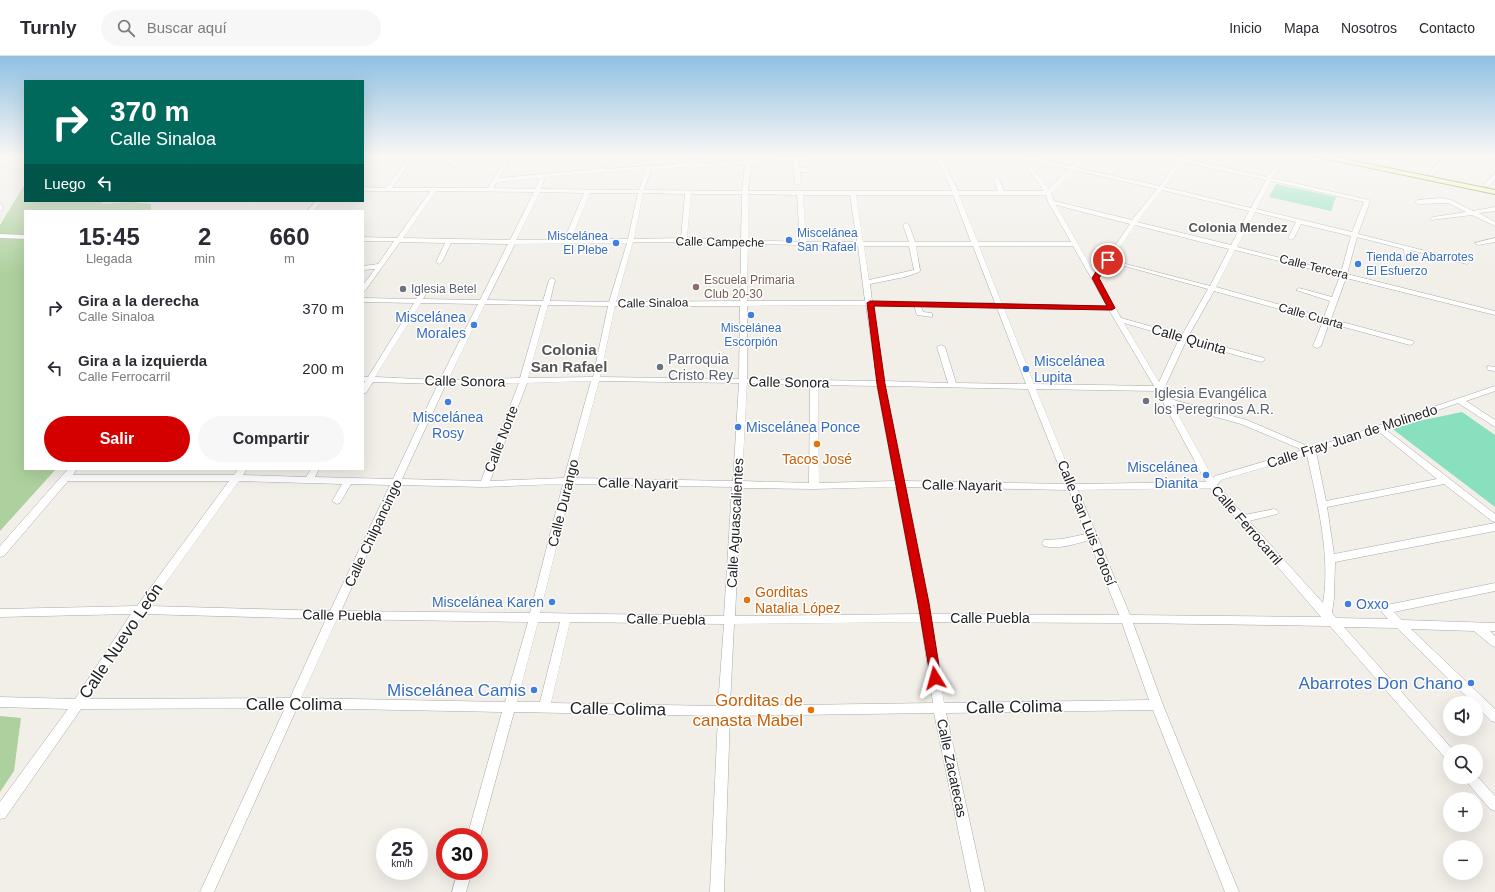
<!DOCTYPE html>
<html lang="es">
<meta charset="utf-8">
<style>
body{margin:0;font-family:Arial,sans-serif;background:#f7f7f7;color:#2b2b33;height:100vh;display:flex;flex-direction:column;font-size:15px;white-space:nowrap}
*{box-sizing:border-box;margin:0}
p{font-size:13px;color:#7c7c81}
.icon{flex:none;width:22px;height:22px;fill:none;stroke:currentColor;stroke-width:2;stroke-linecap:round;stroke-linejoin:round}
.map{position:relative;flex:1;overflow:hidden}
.drawer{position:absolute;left:24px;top:154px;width:340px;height:260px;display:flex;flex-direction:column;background:#fff;border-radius:0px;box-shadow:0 4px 16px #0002}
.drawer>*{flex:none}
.hud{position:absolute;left:24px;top:24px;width:340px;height:122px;border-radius:0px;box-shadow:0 4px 16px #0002;background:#00695c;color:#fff;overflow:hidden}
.fabs{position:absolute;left:1443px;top:640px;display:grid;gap:8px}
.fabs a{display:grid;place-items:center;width:40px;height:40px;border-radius:50%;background:#fff;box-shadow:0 4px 16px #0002;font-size:20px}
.speed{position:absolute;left:376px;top:772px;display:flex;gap:8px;font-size:20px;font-weight:700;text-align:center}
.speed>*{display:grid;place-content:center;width:52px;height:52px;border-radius:50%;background:#fff;box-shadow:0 4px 16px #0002;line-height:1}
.speed small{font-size:10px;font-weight:400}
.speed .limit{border:6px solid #d22;background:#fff;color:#111}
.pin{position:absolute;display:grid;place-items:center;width:34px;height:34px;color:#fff;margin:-17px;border:2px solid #fff;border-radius:50%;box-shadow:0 1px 4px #0007}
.me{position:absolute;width:44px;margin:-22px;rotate:352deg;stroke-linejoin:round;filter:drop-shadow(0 0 3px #0008)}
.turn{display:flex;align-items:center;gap:14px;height:84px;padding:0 20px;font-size:18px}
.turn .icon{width:52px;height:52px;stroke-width:2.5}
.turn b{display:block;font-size:28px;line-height:34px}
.then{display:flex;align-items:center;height:38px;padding:0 20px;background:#0003;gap:8px;font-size:15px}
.eta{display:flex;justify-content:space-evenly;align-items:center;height:68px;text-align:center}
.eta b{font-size:24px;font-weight:700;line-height:28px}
.primary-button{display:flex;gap:8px;margin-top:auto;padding:8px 20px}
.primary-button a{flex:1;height:46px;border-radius:24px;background:#d40000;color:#fff;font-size:16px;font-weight:700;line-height:46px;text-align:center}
.primary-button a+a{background:#f7f7f7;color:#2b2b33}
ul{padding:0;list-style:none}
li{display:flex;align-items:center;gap:12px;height:60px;padding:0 20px}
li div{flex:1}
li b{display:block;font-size:15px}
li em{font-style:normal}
header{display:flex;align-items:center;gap:24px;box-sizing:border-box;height:56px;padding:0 20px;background:#fff;border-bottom:1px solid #e1e1e2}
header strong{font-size:19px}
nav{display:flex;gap:22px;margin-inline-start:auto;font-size:14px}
.search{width:280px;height:36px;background:#f7f7f7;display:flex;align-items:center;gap:10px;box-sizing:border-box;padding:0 14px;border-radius:22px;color:#7c7c81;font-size:15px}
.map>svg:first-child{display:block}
.forest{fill:#add19e}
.pitch{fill:#88e0be}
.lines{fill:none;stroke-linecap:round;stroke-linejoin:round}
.street-casing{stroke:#a9a9a9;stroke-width:1}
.secondary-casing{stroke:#707d05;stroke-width:2}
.street{fill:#fff;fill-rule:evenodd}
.secondary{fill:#f7fabf;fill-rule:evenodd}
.route{fill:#d40000;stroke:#8a0000}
.shop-dot{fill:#3f7fe0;stroke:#fff;stroke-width:1.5}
.education-dot{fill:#8d6e63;stroke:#fff;stroke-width:1.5}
.worship-dot{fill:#6b7280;stroke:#fff;stroke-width:1.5}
.food-dot{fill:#e8710a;stroke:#fff;stroke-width:1.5}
.labels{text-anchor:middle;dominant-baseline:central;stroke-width:3;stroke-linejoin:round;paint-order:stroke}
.far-shop-label{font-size:12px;fill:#366cbe;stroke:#fff;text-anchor:start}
.far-street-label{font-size:12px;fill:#222;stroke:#fff}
.far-education-label{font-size:12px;fill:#785e54;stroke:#fff;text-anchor:start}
.far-worship-label{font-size:12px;fill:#5b616d;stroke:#fff;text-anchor:start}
.far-neighbourhood-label{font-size:13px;font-weight:bold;fill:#555;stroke:#fff}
.shop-label{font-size:14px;fill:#366cbe;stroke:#fff;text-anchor:end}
.street-label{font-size:14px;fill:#222;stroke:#fff}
.worship-label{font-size:14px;fill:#5b616d;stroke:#fff;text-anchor:start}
.food-label{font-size:14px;fill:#c56008;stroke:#fff}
.neighbourhood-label{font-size:15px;font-weight:bold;fill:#555;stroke:#fff}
.near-street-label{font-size:17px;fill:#222;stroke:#fff}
.near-shop-label{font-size:17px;fill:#366cbe;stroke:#fff;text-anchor:end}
.near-food-label{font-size:17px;fill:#c56008;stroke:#fff;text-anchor:end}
</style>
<header>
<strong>Turnly</strong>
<div class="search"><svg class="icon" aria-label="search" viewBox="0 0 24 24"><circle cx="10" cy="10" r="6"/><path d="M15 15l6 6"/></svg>Buscar aquí</div>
<nav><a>Inicio</a><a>Mapa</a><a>Nosotros</a><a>Contacto</a></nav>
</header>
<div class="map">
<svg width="1495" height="836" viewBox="0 0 1495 836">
<rect width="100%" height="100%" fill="#f2efe9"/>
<g class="forest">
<path d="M25,128V145H104L101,148L132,146L151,148V155H25V413H56L0,475V169Z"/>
<path d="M0,660L21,662L14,715L0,736Z"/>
</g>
<g class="pitch">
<path d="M1276,128L1336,141L1331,155L1269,141Z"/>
<path d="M1462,356L1495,379V451L1390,371Z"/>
</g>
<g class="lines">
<g class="street-casing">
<g id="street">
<path d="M17,100L25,101L0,109V105Z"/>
<path d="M410,100H415L392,132H488L507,100H512L499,122L598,113L560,100H568L605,113L679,108L657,100H665L689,108L702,100H708L698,107L744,105L742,100H747L749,104L820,100H856L799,105V112H808L811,114L808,116H800L801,127L798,129L795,127L793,105L751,107L748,135H952L936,100H941L958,135H998L993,123L996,121L999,123L1004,135H1044L1019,100H1026L1072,110L1082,100H1087L1077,112L1160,130L1177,105L1161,100H1172L1267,121L1285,100H1290L1272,122L1369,144L1370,145L1358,178L1470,206L1467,208L1410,194L1411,204L1408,206L1405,204L1404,193L1357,181L1347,218L1495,255V259L1346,222L1331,263L1413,285L1414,287L1410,289L1329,267L1321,290L1317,292L1313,290L1323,265L1214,235L1188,281L1264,302L1265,304L1261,306L1186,285L1164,333L1170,343L1247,364L1312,392L1495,330V335L1466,345L1495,364V371L1458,347L1385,373L1495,458V466L1492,465L1444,428L1327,451L1334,498L1495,467V475L1335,506L1334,542L1332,557L1336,562L1388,563L1382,556L1383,551L1387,549L1495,527V535L1394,556L1402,564L1495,567V575H1490L1495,580V591L1491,589L1474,575L1411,573L1495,653V666L1491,665L1476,650V647H1473L1397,572L1344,571L1454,695H1450V705L1446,703L1330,570L1133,567L1163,649L1239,836H1225L1153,654L946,657L985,836H971L934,657L730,660L724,836H710L718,660L514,656L479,785V781H467L502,656L297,652L214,836H200L285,652L81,653L5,762L0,763V746L68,653L0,651V641L75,643L131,558L0,561V553L137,550L229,425H68L4,500L0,501V490L68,413H77L73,419H234L238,413H247L243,419L306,421L311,413H319L315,421L393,423L438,328L373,326L366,337H363V329L365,325H363V321H368L414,247L363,246V242L416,243L425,230L427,229L430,231L423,243L480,244L508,188L451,187L442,206L439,208L436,206L445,187L400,186L365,235L363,236V229L375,213L363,214V210L378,208L394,185H363V181L397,182L430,135H363V131L386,132ZM1026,104L1069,113L1048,133ZM1182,106L1266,124L1251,152L1164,131ZM745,108L742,135L644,134L651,113ZM646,113L639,134L541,133L545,121ZM1074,114L1157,133L1132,164L1054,145L1051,137ZM540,122L535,133L493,132L497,126ZM1271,125L1364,146L1352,176L1256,153ZM1162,134L1249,155L1231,189L1137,166ZM436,135L534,136L510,184L403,182ZM540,136L584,137L564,184H516ZM590,137H638L628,183H571ZM643,137L685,138L681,182L634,183ZM691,138H742L741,184L687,182ZM748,138L797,139L800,186L748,184ZM803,139H850L857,186H806ZM856,139H953L971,186H915L909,169L906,167L903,169L909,186H863ZM959,139H1046L1048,146L1071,186H978ZM1056,149L1130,168L1095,218ZM1255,156L1296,166L1288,182L1291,184L1294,182L1301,168L1351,180L1341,217L1237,191ZM1135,169L1229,193L1210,230L1118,206L1112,203ZM633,186H684L741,188L740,245L616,246ZM627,187L609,246L550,245L555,224L552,222L549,224L543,245L487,244L515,188ZM748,188L858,190L865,245H747ZM864,190H909L914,214L869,224ZM916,190H973L995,247L872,245L870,228L905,221L919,216L920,215ZM979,190H1073L1107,250L1002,248ZM1235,194L1340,220L1332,241L1299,232L1296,234L1330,245L1324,261L1216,231ZM1110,206L1208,233L1182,279L1121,262L1099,223ZM421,247L478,248L440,324L375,321ZM485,248L541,249L520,322L448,324ZM548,249L608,250L593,321L528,322ZM866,249L877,325L747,323V250ZM873,249L914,250L917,259L932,261V257L923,256L921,250L997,252L1026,328L956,327L945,291L941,289L937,291L948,327L885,325ZM615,250H740L739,323L600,321ZM1004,252L1109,254L1154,330L1034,328ZM1124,267L1179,283L1159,326ZM591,325L564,422L490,425L527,327ZM599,325L739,327L733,425L573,422ZM519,327L481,425L402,423L446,328ZM747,327L810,329L809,427L742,425ZM818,329L877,330L895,425L819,427ZM885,330L1028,333L1066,428L904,425ZM1036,333L1157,335L1206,426L1075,428ZM1173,349L1241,368L1303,394L1215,420L1213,422ZM1378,375L1437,423L1326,445L1316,396ZM1307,399C1317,445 1331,500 1323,547L1249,465L1277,458L1279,456L1277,454L1274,453L1244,459L1217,429L1221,424ZM239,425L342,428L332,445L337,448L340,447L351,428L390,429L330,555L149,550ZM563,428L530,557L341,555L399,429L484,431ZM572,428L732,431L724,560L540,557ZM896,431L920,558L735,560L741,432L814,433ZM905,431L1069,434L1086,478L1062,483L1044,484L1042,487L1044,490C1058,494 1075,488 1089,484L1119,559L930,558ZM1210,432L1321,561H1322L1130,559L1078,434ZM143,558L326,563L290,642L88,643ZM337,563L528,566L505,646L301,642ZM538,566H560L540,646H517ZM570,566L724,568L718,650L551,647ZM921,566L933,647L730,650L734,568ZM932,566L1122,567L1149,644L944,647Z"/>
<path d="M455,100H460L455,111H451L450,110Z"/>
<path d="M1389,100H1394L1385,109H1381V107Z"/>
<path d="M1444,100H1449L1433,119H1429V117Z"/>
<path d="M1495,117V123L1489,130H1485V128Z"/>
<path d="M1441,142L1451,144L1473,155L1495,151V155L1479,157L1495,166V170L1472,159L1431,164L1430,163L1433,161L1466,156L1448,147L1418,148L1415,146L1418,144Z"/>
<path d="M316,145H322L313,155H307Z"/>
<path d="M0,148L3,150V153L0,155Z"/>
<path d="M0,178L25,179V183L0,182Z"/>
<path d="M1495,182V186L1478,189L1475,187Z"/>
<path d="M1488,310L1495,311V315L1488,314L1487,312Z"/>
<path d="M1476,719L1495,740V755L1490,753L1466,725L1464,721H1476Z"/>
<path d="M458,815H472L466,836H452Z"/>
</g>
</g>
<g class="secondary-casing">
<path id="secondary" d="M1314,100H1329L1495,134V138Z"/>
</g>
<use href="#street" class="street"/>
<use href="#secondary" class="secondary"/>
</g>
<linearGradient id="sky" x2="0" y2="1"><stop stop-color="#8fc0e4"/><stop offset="0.46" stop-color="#f9f8f5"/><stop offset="1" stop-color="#f9f8f5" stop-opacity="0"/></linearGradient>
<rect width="1495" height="217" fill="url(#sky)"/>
<path class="route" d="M1105,202L1111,204L1099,222L1115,252L1112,254L874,250L885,328L929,547L941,622L939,625L935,626L931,625L918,547L877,328L867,247L870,245L1107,250L1092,222Z"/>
<g class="shop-dot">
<circle cx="789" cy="184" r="4"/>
<circle cx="616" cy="187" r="4"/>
<circle cx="1358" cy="208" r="4"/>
<circle cx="751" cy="259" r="4"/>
<circle cx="474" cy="269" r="4"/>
<circle cx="1026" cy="313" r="4"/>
<circle cx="448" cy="346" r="4"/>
<circle cx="738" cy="371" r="4"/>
<circle cx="1206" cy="419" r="4"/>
<circle cx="552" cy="546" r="4"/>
<circle cx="1348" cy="548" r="4"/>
<circle cx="1471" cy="627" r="4"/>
<circle cx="534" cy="634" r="4"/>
</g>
<circle class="education-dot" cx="696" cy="231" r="4"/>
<g class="worship-dot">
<circle cx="403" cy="233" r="4"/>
<circle cx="660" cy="311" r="4"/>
<circle cx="1146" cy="345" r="4"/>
</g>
<g class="food-dot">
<circle cx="817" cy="388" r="4"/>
<circle cx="747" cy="544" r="4"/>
<circle cx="811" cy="654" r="4"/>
</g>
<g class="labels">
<g class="far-shop-label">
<text x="797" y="177">Miscelánea<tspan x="797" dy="14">San Rafael</tspan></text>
<text x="608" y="180" text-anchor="end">Miscelánea<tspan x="608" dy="14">El Plebe</tspan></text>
<text x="1366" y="201">Tienda de Abarrotes<tspan x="1366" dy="14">El Esfuerzo</tspan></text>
<text x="751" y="272" text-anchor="middle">Miscelánea<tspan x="751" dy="14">Escorpión</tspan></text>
</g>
<g class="far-street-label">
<text transform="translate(720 186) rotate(1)">Calle Campeche</text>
<text transform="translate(1314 211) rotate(14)">Calle Tercera</text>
<text transform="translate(653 247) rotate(-1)">Calle Sinaloa</text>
<text transform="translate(1311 260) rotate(16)">Calle Cuarta</text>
</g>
<g class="far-education-label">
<text x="704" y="224">Escuela Primaria<tspan x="704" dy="14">Club 20-30</tspan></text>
</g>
<g class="far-worship-label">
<text x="411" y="233">Iglesia Betel</text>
</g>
<g class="far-neighbourhood-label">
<text x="1238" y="171">Colonia Mendez</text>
</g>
<g class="shop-label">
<text x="466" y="261">Miscelánea<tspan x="466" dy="16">Morales</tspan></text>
<text x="1034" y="305" text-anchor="start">Miscelánea<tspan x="1034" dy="16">Lupita</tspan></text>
<text x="448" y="361" text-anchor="middle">Miscelánea<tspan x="448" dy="16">Rosy</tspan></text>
<text x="746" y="371" text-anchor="start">Miscelánea Ponce</text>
<text x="1198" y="411">Miscelánea<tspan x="1198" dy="16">Dianita</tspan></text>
<text x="544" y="546">Miscelánea Karen</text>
<text x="1356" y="548" text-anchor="start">Oxxo</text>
</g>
<g class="street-label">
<text transform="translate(1189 283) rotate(16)">Calle Quinta</text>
<text transform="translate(465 325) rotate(1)">Calle Sonora</text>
<text transform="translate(789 326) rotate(1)">Calle Sonora</text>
<text transform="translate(1352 380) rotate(-18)">Calle Fray Juan de Molinedo</text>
<text transform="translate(501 383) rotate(-69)">Calle Norte</text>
<text transform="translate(638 427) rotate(1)">Calle Nayarit</text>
<text transform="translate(962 429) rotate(1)">Calle Nayarit</text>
<text transform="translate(563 447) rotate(-76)">Calle Durango</text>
<text transform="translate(735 467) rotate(-87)">Calle Aguascalientes</text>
<text transform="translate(1087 467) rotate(68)">Calle San Luis Potosí</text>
<text transform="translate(1247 469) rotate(49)">Calle Ferrocarril</text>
<text transform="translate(373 477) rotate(-65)">Calle Chilpancingo</text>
<text transform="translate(342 559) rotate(1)">Calle Puebla</text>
<text x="990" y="562">Calle Puebla</text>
<text transform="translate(666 563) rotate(1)">Calle Puebla</text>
<text transform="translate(952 712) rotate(78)">Calle Zacatecas</text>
</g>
<g class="worship-label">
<text x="668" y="303">Parroquia<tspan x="668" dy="16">Cristo Rey</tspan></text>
<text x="1154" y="337">Iglesia Evangélica<tspan x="1154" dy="16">los Peregrinos A.R.</tspan></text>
</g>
<g class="food-label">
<text x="817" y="403">Tacos José</text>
<text x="755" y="536" text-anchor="start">Gorditas<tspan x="755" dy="16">Natalia López</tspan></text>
</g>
<g class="neighbourhood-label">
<text x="569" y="293">Colonia<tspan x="569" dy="17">San Rafael</tspan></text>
</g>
<g class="near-street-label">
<text transform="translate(121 585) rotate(-56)">Calle Nuevo León</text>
<text x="294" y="648">Calle Colima</text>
<text transform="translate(1014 651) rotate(-1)">Calle Colima</text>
<text transform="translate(618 653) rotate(1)">Calle Colima</text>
</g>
<g class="near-shop-label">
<text x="1463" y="627">Abarrotes Don Chano</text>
<text x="526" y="634">Miscelánea Camis</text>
</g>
<g class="near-food-label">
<text x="803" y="644">Gorditas de<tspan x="803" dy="20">canasta Mabel</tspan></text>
</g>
</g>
</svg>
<div class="fabs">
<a><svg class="icon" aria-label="sound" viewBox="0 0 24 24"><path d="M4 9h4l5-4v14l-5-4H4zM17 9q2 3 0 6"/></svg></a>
<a><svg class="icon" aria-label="search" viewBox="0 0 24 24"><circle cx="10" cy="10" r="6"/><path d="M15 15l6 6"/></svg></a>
<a>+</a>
<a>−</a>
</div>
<div class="speed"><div>25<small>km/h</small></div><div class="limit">30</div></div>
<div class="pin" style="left:1108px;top:204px;background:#d93025"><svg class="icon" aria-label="arrive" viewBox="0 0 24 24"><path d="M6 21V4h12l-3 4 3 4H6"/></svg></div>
<svg class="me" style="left:935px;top:622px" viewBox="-20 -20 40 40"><path d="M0-17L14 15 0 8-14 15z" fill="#d40000" stroke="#fff" stroke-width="4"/></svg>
<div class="hud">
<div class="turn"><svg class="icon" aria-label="right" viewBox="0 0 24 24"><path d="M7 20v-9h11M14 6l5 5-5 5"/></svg><div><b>370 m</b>Calle Sinaloa</div></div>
<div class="then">Luego<svg class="icon" aria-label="left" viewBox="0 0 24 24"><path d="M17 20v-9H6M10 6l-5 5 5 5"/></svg></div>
</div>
<section class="drawer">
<div class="eta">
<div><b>15:45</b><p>Llegada</p></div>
<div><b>2</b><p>min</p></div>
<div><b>660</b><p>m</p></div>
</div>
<ul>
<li><svg class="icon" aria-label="right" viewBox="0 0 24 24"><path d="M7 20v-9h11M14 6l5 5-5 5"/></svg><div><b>Gira a la derecha</b><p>Calle Sinaloa</p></div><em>370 m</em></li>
<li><svg class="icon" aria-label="left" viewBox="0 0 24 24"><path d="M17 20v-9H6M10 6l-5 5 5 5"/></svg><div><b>Gira a la izquierda</b><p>Calle Ferrocarril</p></div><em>200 m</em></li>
</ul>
<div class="primary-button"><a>Salir</a><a>Compartir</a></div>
</section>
</div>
